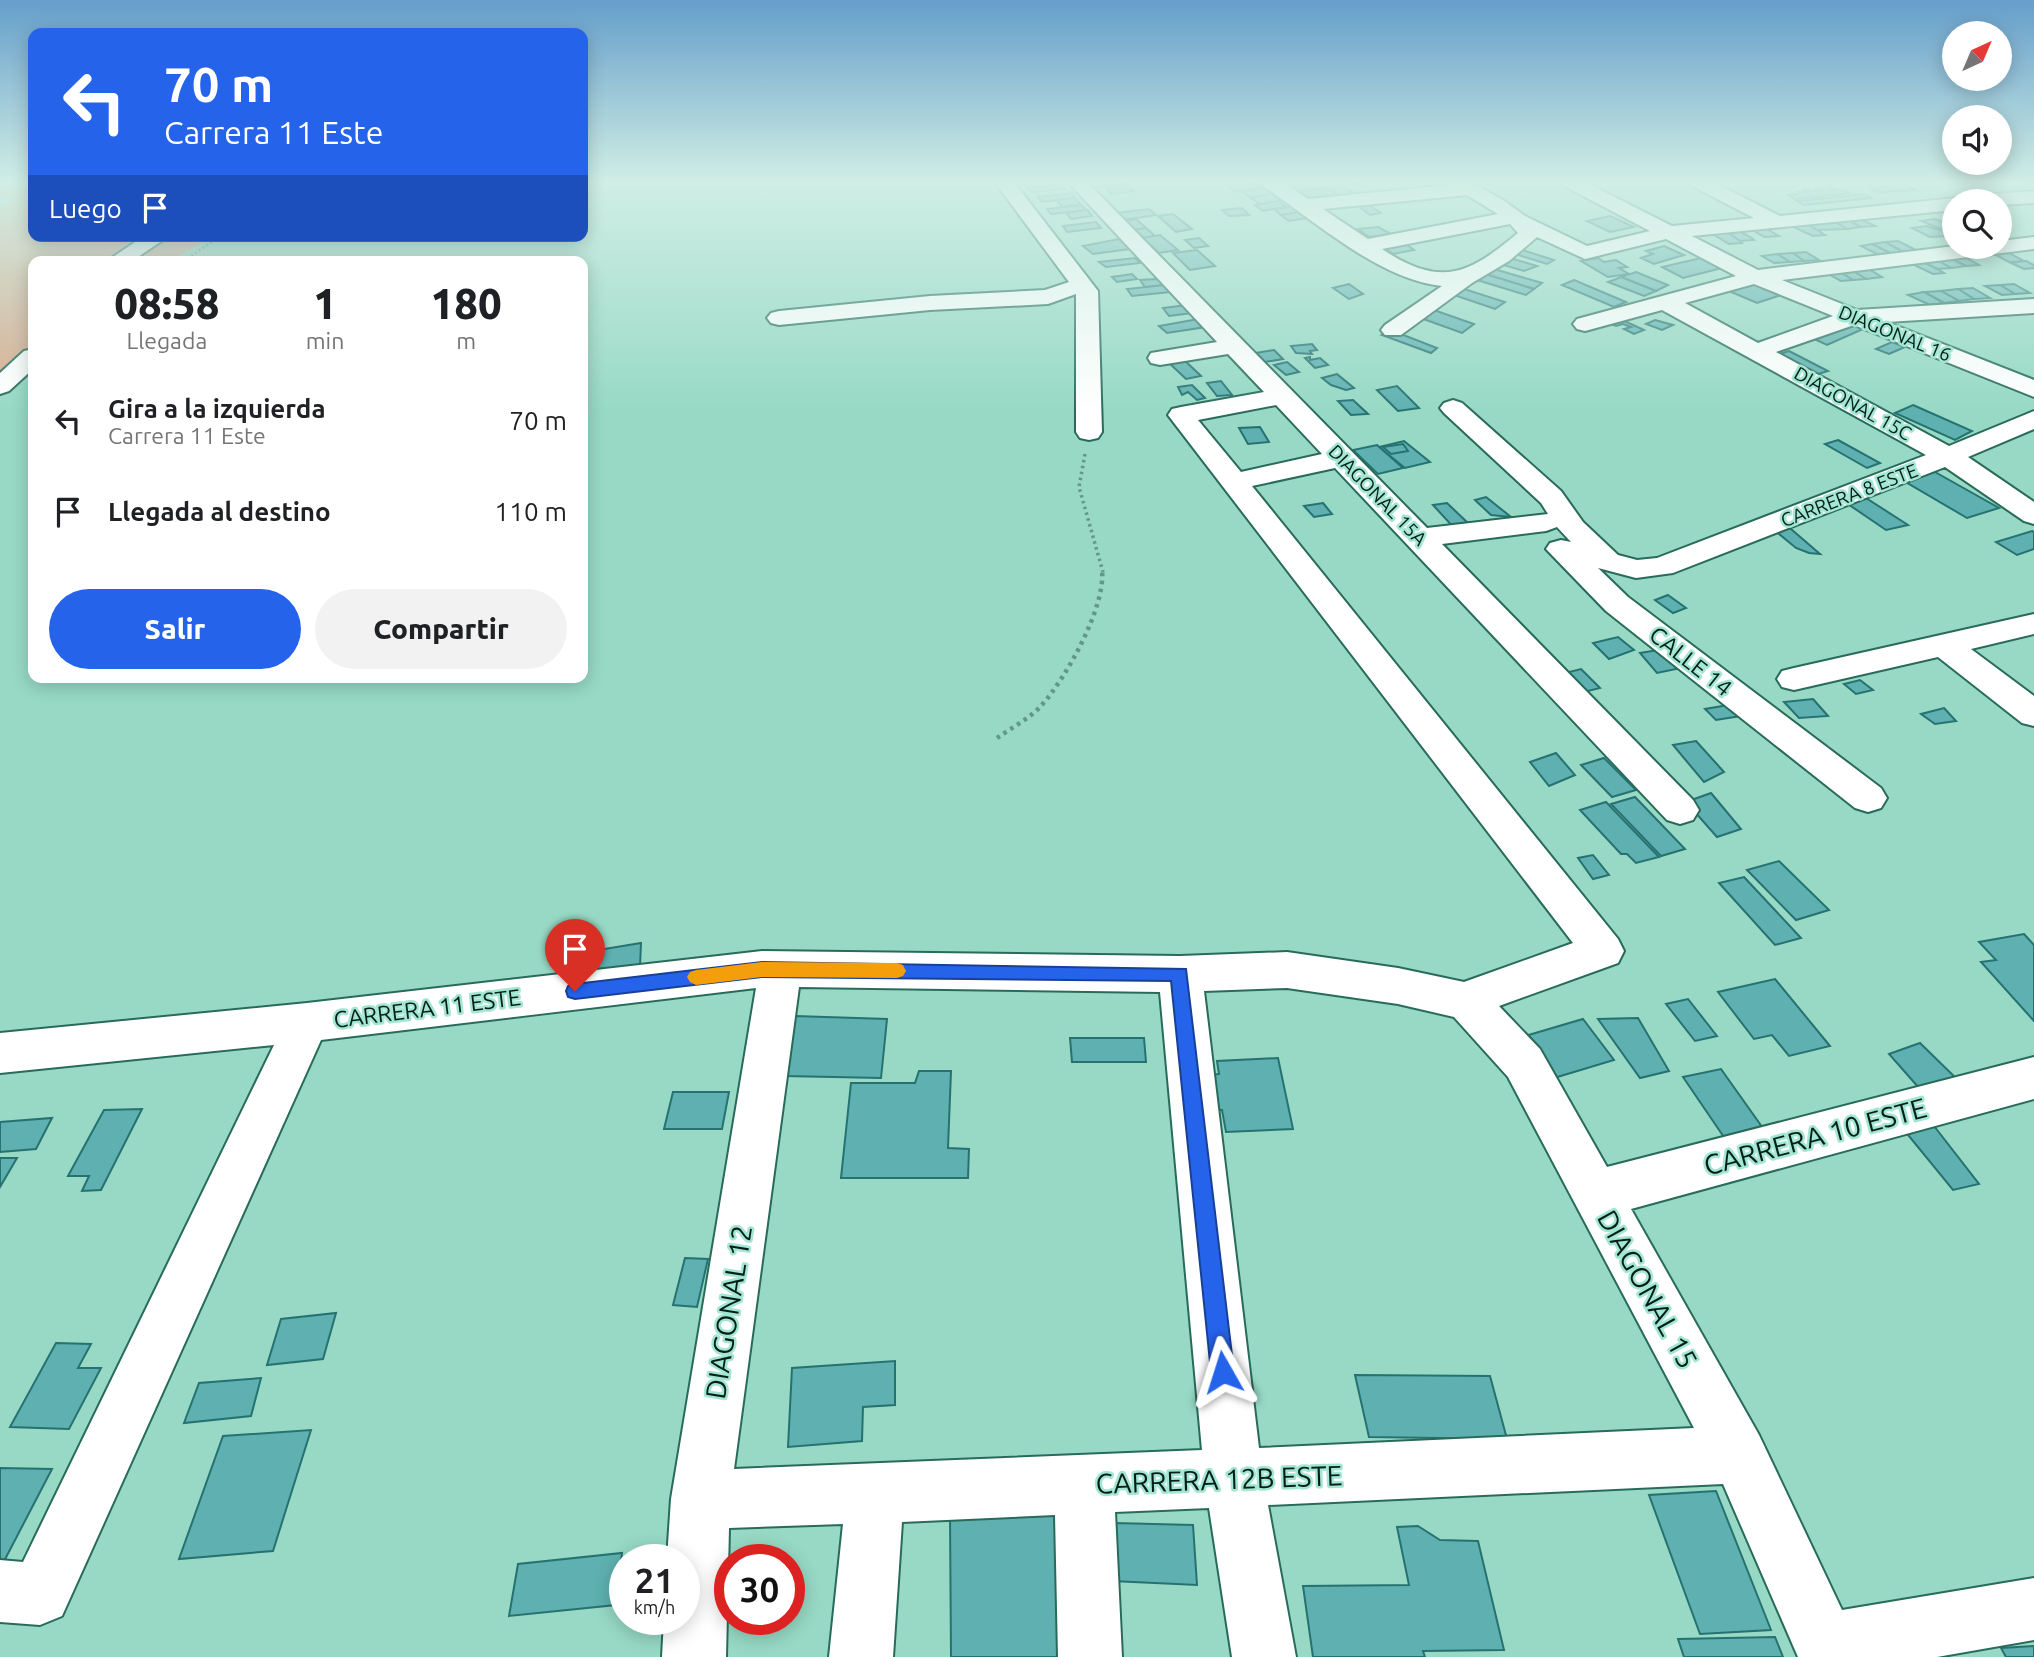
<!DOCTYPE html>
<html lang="es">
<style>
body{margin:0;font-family:Ubuntu,sans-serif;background:#f2f2f2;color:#202124;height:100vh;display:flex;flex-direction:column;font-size:26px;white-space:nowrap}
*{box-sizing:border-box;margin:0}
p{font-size:23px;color:#757577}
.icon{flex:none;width:38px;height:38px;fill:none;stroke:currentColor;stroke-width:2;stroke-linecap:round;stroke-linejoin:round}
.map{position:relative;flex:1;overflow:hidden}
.side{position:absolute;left:28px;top:256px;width:560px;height:427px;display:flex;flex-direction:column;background:#fff;border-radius:14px;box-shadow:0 4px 18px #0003}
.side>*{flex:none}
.guide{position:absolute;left:28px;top:28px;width:560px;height:214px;border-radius:14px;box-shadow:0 4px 18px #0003;background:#2563eb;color:#fff;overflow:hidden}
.needle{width:46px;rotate:44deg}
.tools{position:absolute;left:1942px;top:21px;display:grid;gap:14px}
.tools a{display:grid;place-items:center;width:70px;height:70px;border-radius:50%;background:#fff;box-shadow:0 4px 18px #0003;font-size:35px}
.speed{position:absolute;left:609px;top:1544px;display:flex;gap:14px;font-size:35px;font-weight:700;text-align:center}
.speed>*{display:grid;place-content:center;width:91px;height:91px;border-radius:50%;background:#fff;box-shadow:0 4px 18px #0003;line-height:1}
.speed small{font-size:18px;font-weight:400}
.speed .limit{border:10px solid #d22;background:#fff;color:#111}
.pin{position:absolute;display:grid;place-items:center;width:60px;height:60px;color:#fff;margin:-72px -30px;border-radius:50% 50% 50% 0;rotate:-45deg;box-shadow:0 0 7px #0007}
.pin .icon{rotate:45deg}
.me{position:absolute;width:77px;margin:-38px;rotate:354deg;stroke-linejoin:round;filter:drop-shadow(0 0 5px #0008)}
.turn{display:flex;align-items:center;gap:24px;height:147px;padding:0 21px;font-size:32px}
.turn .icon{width:91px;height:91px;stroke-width:2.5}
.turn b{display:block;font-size:49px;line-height:60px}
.then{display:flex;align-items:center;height:66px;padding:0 21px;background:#0003;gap:14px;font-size:26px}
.eta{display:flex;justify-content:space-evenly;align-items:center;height:119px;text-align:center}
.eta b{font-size:42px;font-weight:800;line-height:49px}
.button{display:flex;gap:14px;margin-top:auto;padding:14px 21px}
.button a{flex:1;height:80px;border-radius:42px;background:#2563eb;color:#fff;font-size:28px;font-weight:800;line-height:80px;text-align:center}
.button a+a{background:#f2f2f2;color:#202124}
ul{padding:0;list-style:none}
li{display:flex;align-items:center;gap:21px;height:91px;padding:0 21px}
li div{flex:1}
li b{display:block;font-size:26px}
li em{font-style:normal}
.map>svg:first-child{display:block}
.green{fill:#d7ab8e}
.building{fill:#5eb1b0;stroke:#267271;stroke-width:2}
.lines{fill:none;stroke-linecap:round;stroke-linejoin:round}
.minor-casing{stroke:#286b5a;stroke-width:4}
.path-far2{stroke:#639788;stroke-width:2.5;stroke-dasharray:2 2.5;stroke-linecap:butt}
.path-far1{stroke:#639788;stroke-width:3.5;stroke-dasharray:2.5 3.5;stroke-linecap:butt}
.path{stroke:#639788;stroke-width:4.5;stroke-dasharray:3.5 4.5;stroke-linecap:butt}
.minor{fill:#fff;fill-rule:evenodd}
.route{fill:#2563eb;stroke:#184099;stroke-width:2}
.slow{fill:#f59e0b}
.labels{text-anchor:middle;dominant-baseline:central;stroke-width:5;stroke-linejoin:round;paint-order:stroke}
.far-street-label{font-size:19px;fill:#041f19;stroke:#a3e6d2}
.street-label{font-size:23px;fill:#041f19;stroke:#a3e6d2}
.near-street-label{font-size:28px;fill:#041f19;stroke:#a3e6d2}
</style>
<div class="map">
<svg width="2034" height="1657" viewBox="0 0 2034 1657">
<rect width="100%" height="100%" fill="#97d9c5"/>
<g class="green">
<path d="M0,186L33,187V236H137L103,261H33V348L0,380V207L13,199L0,196Z"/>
<path d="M164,236H212L170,261H141L157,240Z"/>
</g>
<g class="building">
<path d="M1022,181H1057L1061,184L1028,188Z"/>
<path d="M1087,181H1128L1130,183L1094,188Z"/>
<path d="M1322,181H1356L1361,183L1321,188L1313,182Z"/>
<path d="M1855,181H1897L1916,190L1878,192L1871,190L1880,189Z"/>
<path d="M1253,183L1261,189L1236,192L1228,186Z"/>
<path d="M1308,183L1317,189L1298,192L1290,186Z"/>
<path d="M1061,184L1065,189L1032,192L1028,188Z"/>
<path d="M1129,185L1134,191L1111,194L1106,188Z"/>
<path d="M1342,186L1365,199L1339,196L1326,188Z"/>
<path d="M1827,186L1850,193L1795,199L1788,195L1798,194L1797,192L1810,193L1802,189L1823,192L1814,187L1834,191Z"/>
<path d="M1263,188L1272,194L1251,198L1242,191Z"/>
<path d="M1326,188L1339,196L1310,200L1298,192Z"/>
<path d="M1071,193L1075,198L1042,202L1038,197Z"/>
<path d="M1272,194L1281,201L1260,204L1251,198Z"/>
<path d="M1864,194L1871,198L1804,205L1797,201Z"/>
<path d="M1075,198L1081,205L1062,207L1057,200Z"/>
<path d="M1278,201L1287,207L1263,211L1255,205Z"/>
<path d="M1364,202L1381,213L1370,215L1354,203Z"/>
<path d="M1081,205L1087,210L1051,214L1047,209Z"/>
<path d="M1290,207L1300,212L1281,215L1274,209Z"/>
<path d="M1242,208L1249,215L1229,216L1222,210Z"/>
<path d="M1149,209L1156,215L1123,220L1116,213Z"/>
<path d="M1087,210L1092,216L1071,219L1066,213Z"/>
<path d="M1306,211L1314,217L1289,221L1281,215Z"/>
<path d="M1173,214L1192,229L1176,232L1158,216Z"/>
<path d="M1610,216L1634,227L1610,232L1587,221Z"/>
<path d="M1136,219L1146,228L1132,230L1123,222Z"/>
<path d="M1861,219L1875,226L1861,227L1848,220Z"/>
<path d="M1934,219L1955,225V230L1946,231L1921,221Z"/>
<path d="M1848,220L1861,227L1847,229L1833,221Z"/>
<path d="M1833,221L1847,229L1817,230L1807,224Z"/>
<path d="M1096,222L1101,228L1067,232L1063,226Z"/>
<path d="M1807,224L1817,230L1825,235L1813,236L1789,225Z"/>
<path d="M1926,226L1940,230L1950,236L1930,237L1912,228Z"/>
<path d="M1378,227L1391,234L1369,237L1358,229Z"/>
<path d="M1146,228L1155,236L1142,238L1132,230Z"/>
<path d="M1765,228L1779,236L1764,237L1751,229Z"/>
<path d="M1739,231L1752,238L1754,240L1740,241L1727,232Z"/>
<path d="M1727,232L1740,241L1742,243L1729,244L1711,233Z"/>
<path d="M1160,235L1178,250L1159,253L1142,238Z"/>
<path d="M1199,238L1208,246L1194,248L1185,240Z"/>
<path d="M1119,239L1130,249L1093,254L1083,246Z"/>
<path d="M1898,241L1918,251L1905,253L1885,242Z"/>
<path d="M1885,242L1905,253L1892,254L1872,244Z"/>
<path d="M1406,244L1414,250L1393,254L1385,248Z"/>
<path d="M1872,244L1892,254L1881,256L1861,246Z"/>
<path d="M1664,246L1684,255L1654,264L1641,258L1653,254L1646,251Z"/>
<path d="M1197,250L1215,266L1190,270L1173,253Z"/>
<path d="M1522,250L1554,260L1547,264L1515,254Z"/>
<path d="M1806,252L1819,260L1804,261L1793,253Z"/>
<path d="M1793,253L1804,261L1790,262L1777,254Z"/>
<path d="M2009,253L2024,261L2009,262L1994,254Z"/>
<path d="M1777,254L1790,262L1774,263L1762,256Z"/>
<path d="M1963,256L1979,265L1966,266L1950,258Z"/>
<path d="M1705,257L1726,267L1683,278L1662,267Z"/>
<path d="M1135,258L1140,263L1106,267L1099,262Z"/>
<path d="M1510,258L1537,266L1524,271L1500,264Z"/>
<path d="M1598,258L1604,262L1616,260L1627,267L1619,268L1629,274L1608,277L1581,261Z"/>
<path d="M1950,258L1966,266L1951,268L1935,259Z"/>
<path d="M1935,259L1951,268L1937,269L1921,261Z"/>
<path d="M1921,261L1937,269L1944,273L1933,274L1910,263Z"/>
<path d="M2026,261L2034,265V268L2024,269L2011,263Z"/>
<path d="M1867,268L1882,277L1866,279L1850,269Z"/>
<path d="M1494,269L1542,283L1534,289L1485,274Z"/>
<path d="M1850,269L1866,279L1853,280L1837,270Z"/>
<path d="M1837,270L1853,280L1841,281L1823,271Z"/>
<path d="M1636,272L1668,285L1656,291L1621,277Z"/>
<path d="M1132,274L1137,279L1117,282L1112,277Z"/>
<path d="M1485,274L1534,289L1526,295L1477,280Z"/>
<path d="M1621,277L1656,291L1644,296L1608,282Z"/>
<path d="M1157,279L1165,285L1145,287L1140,280Z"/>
<path d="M1574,280L1626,302L1614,307L1562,285Z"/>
<path d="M1746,280L1781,295L1757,303L1722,288Z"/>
<path d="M1349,284L1363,294L1349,299L1333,288Z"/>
<path d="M2014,284L2030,293L2015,294L2000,285Z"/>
<path d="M1165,285L1171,292L1132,296L1127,289Z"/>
<path d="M2000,285L2015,294L2002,295L1985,286Z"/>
<path d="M1973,288L1990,298L1974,299L1958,289Z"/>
<path d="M1464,289L1505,302L1495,309L1454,295Z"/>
<path d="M1958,289L1974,299L1959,301L1941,291Z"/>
<path d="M1941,291L1959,301L1944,303L1924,292Z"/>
<path d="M1924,292L1944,303L1930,305L1908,295Z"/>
<path d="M1187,305L1193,313L1169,316L1163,308Z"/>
<path d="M1428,308L1474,324L1462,333L1415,316Z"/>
<path d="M1198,319L1206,327L1167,333L1159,326Z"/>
<path d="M1620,319L1644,330L1634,334L1624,329L1631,327L1623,324L1616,326L1609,323Z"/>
<path d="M1655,320L1673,325L1662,330L1646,324Z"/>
<path d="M1846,322L1863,329L1827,345L1810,337Z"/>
<path d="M1393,331L1437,348L1431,353L1382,335Z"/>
<path d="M1892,342L1905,347L1889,354L1876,349Z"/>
<path d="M1312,344L1317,350L1310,351L1312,354L1296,353L1291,346Z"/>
<path d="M1274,350L1283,359L1259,363L1250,354Z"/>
<path d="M1789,351L1828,371L1815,375L1776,355Z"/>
<path d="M1181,357L1201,376L1186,379L1166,360Z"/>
<path d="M1310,357V360L1320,358L1328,365L1315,368L1305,358Z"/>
<path d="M1287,362L1299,372L1286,375L1274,365Z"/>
<path d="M1337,374L1354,388L1346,390L1331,385L1322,378Z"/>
<path d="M1221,381L1232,395L1217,396L1207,383Z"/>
<path d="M1192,385L1205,398L1197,400L1188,392L1182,395L1178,387Z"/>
<path d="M1397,386L1419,408L1398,411L1377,390Z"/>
<path d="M1353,400L1368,414L1351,415L1338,401Z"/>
<path d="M1913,405L1972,431L1955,440L1895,413Z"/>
<path d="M1260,427L1269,442L1248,444L1239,428Z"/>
<path d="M1838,440L1880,463L1867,468L1825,444Z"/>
<path d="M1404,441L1430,462L1405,468L1379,447Z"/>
<path d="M1403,444L1408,451L1391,454L1383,447Z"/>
<path d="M1377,445L1403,468L1378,474L1353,450Z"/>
<path d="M1935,472L1999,508L1967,518L1904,481Z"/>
<path d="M1486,497L1511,517L1491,515L1475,500Z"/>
<path d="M1866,498L1908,525L1886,530L1845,502Z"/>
<path d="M1323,503L1332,514L1314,517L1304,506Z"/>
<path d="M1447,503L1471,526L1455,529L1433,505Z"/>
<path d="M1784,523L1820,554L1809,553L1796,548L1773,529Z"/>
<path d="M2032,531L2034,532V549L2017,555L1996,542Z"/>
<path d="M1668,595L1686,608L1673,613L1655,600Z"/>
<path d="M1618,637L1634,650L1609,659L1593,643Z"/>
<path d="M1658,650L1681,668L1657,673L1640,653Z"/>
<path d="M1581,669L1600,688L1576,694L1557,675Z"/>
<path d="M1860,680L1873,690L1856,694L1844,684Z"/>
<path d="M1813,699L1828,716L1799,718L1784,702Z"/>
<path d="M1734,704L1747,715L1716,720L1705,709Z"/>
<path d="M1944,708L1956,721L1935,724L1921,714Z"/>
<path d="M1696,741L1724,772L1704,782L1673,745Z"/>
<path d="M1556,753L1575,775L1549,786L1530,762Z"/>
<path d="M1604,758L1636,790L1612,797L1581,765Z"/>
<path d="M1711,793L1741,829L1717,837L1686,802Z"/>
<path d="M1635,797L1685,849L1661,856L1611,804Z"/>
<path d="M1606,802L1659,857L1636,863L1627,854H1621L1580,810Z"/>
<path d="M1593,855L1609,875L1593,879L1578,858Z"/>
<path d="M1779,861L1829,910L1796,920L1747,870Z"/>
<path d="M1744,877L1801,938L1775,945L1719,883Z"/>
<path d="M2024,934L2034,945V1021L1981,962L1996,960L1979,942Z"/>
<path d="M641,943L640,967L596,974L598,950Z"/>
<path d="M1775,979L1830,1046L1789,1056L1772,1035L1754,1039L1718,992Z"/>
<path d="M1688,999L1717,1036L1695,1041L1666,1004Z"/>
<path d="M795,1016L887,1019L881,1078L785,1076Z"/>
<path d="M1638,1018L1669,1071L1640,1078L1598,1019Z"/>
<path d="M1583,1019L1614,1060L1554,1078L1525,1036Z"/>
<path d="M1070,1038H1144L1146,1062H1072Z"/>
<path d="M1920,1043L1964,1086L1927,1097L1889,1054Z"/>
<path d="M1278,1058L1293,1129L1226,1132L1222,1110H1205L1199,1075L1219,1074L1217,1061Z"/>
<path d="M1721,1069L1772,1141L1730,1146L1683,1077Z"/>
<path d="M919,1071H951L948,1148L969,1149L968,1178H841L851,1083H915Z"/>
<path d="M673,1092H729L722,1129H664Z"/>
<path d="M142,1109L101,1190L82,1191L89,1176H68L104,1110Z"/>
<path d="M52,1118L36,1149L0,1152V1122Z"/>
<path d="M1934,1126L1979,1184L1953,1190L1904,1130Z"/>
<path d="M0,1158H17L0,1187Z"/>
<path d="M685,1258L708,1259L697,1307L673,1305Z"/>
<path d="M336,1313L323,1359L267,1365L281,1319Z"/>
<path d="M56,1343L91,1344L78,1368H101L69,1429L10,1427Z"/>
<path d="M895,1361V1405L863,1407L862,1441L788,1447L792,1368Z"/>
<path d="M1355,1375L1490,1376L1507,1439L1369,1437Z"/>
<path d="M261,1378L251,1416L184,1423L199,1383Z"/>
<path d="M311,1430L273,1551L179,1559L223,1436Z"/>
<path d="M0,1468L52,1469L1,1567H0Z"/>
<path d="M1716,1491L1771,1630L1700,1634L1649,1495Z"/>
<path d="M1054,1511L1063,1657H951L950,1517Z"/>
<path d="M1114,1523L1193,1525L1197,1585L1112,1581Z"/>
<path d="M1418,1526L1440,1540L1478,1541L1504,1650L1423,1651L1425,1657H1313L1303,1586L1409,1585L1397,1527Z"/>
<path d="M622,1553L616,1605L509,1616L518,1564Z"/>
<path d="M1775,1637L1783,1657H1684L1678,1639Z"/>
<path d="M2034,1646V1657H2006L2001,1648Z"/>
</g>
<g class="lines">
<g class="minor-casing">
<g id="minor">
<path d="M994,181H1013L1098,291L1102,432L1098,438L1089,440L1080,438L1076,432V294L1048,304L930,310L779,325L771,323L767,318L771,313L779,311L930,296L1045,290L1069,282Z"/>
<path d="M1067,181H1086L1427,528L1548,514L1541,503L1444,413L1440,408L1444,403L1453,400L1462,403L1561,491L1583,522L1618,555L1637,560L1657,558L1926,455L1662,310L1585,331L1577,329L1573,324L1577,319L1736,276L1666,239L1585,259L1537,237L1509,261L1472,283L1401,335H1385L1381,330L1385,325L1442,286C1380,280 1313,220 1262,185L1260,181H1281L1308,199L1449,185L1446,181H1468L1503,200L1525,216L1587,246L1650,231L1562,185L1560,181H1583L1672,226L1754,218L1690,185L1688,181H1711L1780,216L1955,198L1963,201H1955V210L1692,236L1758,270L1955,246L2000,247V241L2034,237V249L1782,280L1857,310L2034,299V313L1887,322L2034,380V397L1854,325L1776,352L1949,446L2034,411V429L1968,457L2034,502V524L2024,521L1945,467L1673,573L1636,578L1598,568L1628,597L1881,788L1887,798L1881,808L1868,812L1855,808L1606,611L1546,549L1550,543L1561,540L1571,542L1557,527L1546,531L1442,544L1693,800L1699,810L1693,820L1680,824L1667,820L1335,468L1252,486L1618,939L1624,951L1618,963L1499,1006L1540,1049L1607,1167L2034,1057V1099L1631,1209L1759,1435L1842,1610L2034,1578V1640L1937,1657H1798L1723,1484L1268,1505L1296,1657H1232L1209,1508L1115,1512L1122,1657H1058L1055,1515L902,1522L893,1657H829L843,1524L729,1528L726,1657H662L664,1619H684V1559H667L671,1499L756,988L321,1040L62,1616L40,1625L0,1622V1560L23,1562L274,1045L0,1073V1033L307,1003L762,951L1180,956L1287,952L1398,968L1464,982L1573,943L1168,415L1172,409L1181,407L1264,392L1228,354L1160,365L1151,363L1148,358L1151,353L1217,342ZM1467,195L1498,214L1368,239L1323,209ZM1510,224L1518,233C1468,275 1441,288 1382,249ZM1754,284L1833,316L1758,343L1685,303ZM1276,405L1322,454L1241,472L1198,420ZM799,987L1160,992L1202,1450L734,1469ZM1287,988L1398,1004L1454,1017L1508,1077L1694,1428L1259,1448L1204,991Z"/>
<path d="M2034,191V203L2000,205V201H1972L1982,195Z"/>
<path d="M144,236H169L132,261H107Z"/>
<path d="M33,349V369L9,391L0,394V373L24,351Z"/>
<path d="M2034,614V634L1971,649L2034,696V726L2022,723L1938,657L1794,690L1782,687L1777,679L1782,671L1794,668Z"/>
</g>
</g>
<path class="path-far2" d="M184,261L220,236"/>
<path class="path-far1" d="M1085,454L1079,487L1103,572"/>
<path class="path" d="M997,738C1011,728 1029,719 1041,706C1066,678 1106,607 1102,570"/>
<use href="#minor" class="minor"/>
</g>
<linearGradient id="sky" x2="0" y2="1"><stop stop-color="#659eca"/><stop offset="0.44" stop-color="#d0eee5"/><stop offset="1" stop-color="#d0eee5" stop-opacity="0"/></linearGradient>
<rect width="2034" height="413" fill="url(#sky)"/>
<path class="route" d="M762,962L1186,969L1234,1372L1231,1380L1223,1384L1215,1380L1211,1372L1171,981L762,977L575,999L568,997L566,991L568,986L575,984Z"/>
<path class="slow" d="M762,962L897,963L903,965L906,971L903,976L897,978L762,977L696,985L690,982L687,977L690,972L696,970Z"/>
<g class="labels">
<g class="far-street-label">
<text transform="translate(1895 333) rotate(22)">DIAGONAL 16</text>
<text transform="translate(1853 403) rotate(29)">DIAGONAL 15C</text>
<text transform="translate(1378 495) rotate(46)">DIAGONAL 15A</text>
<text transform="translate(1849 495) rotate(-21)">CARRERA 8 ESTE</text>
</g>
<g class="street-label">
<text transform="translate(1691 661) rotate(38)">CALLE 14</text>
<text transform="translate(427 1008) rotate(-7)">CARRERA 11 ESTE</text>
</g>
<g class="near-street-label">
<text transform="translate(1815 1136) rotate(-15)">CARRERA 10 ESTE</text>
<text transform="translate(1648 1289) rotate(61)">DIAGONAL 15</text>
<text transform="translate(728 1312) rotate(-81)">DIAGONAL 12</text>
<text transform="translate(1219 1479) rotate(-2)">CARRERA 12B ESTE</text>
</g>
</g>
</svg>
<div class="tools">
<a><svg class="needle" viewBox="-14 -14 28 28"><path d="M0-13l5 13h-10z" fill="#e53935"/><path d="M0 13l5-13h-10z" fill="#757577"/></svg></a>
<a><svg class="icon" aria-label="sound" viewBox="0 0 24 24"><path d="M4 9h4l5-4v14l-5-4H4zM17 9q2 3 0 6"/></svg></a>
<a><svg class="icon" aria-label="search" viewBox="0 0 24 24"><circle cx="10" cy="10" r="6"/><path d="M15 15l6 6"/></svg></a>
</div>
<div class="speed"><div>21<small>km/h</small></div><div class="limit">30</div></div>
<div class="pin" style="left:575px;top:991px;background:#d93025"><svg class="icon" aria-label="arrive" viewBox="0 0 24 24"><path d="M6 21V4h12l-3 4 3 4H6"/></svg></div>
<svg class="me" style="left:1223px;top:1372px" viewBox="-20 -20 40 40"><path d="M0-17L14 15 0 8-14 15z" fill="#2563eb" stroke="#fff" stroke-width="4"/></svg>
<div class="guide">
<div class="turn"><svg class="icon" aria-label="left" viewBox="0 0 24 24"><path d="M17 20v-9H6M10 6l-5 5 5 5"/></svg><div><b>70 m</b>Carrera 11 Este</div></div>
<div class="then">Luego<svg class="icon" aria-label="arrive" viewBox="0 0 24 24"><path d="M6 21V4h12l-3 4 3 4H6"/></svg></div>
</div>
<section class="side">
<div class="eta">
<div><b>08:58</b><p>Llegada</p></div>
<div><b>1</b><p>min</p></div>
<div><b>180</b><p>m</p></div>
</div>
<ul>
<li><svg class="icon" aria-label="left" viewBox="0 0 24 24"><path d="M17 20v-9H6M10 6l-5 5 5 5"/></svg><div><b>Gira a la izquierda</b><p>Carrera 11 Este</p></div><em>70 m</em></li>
<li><svg class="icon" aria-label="arrive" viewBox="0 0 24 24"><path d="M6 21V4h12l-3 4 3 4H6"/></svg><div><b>Llegada al destino</b></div><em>110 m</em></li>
</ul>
<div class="button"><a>Salir</a><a>Compartir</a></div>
</section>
</div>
